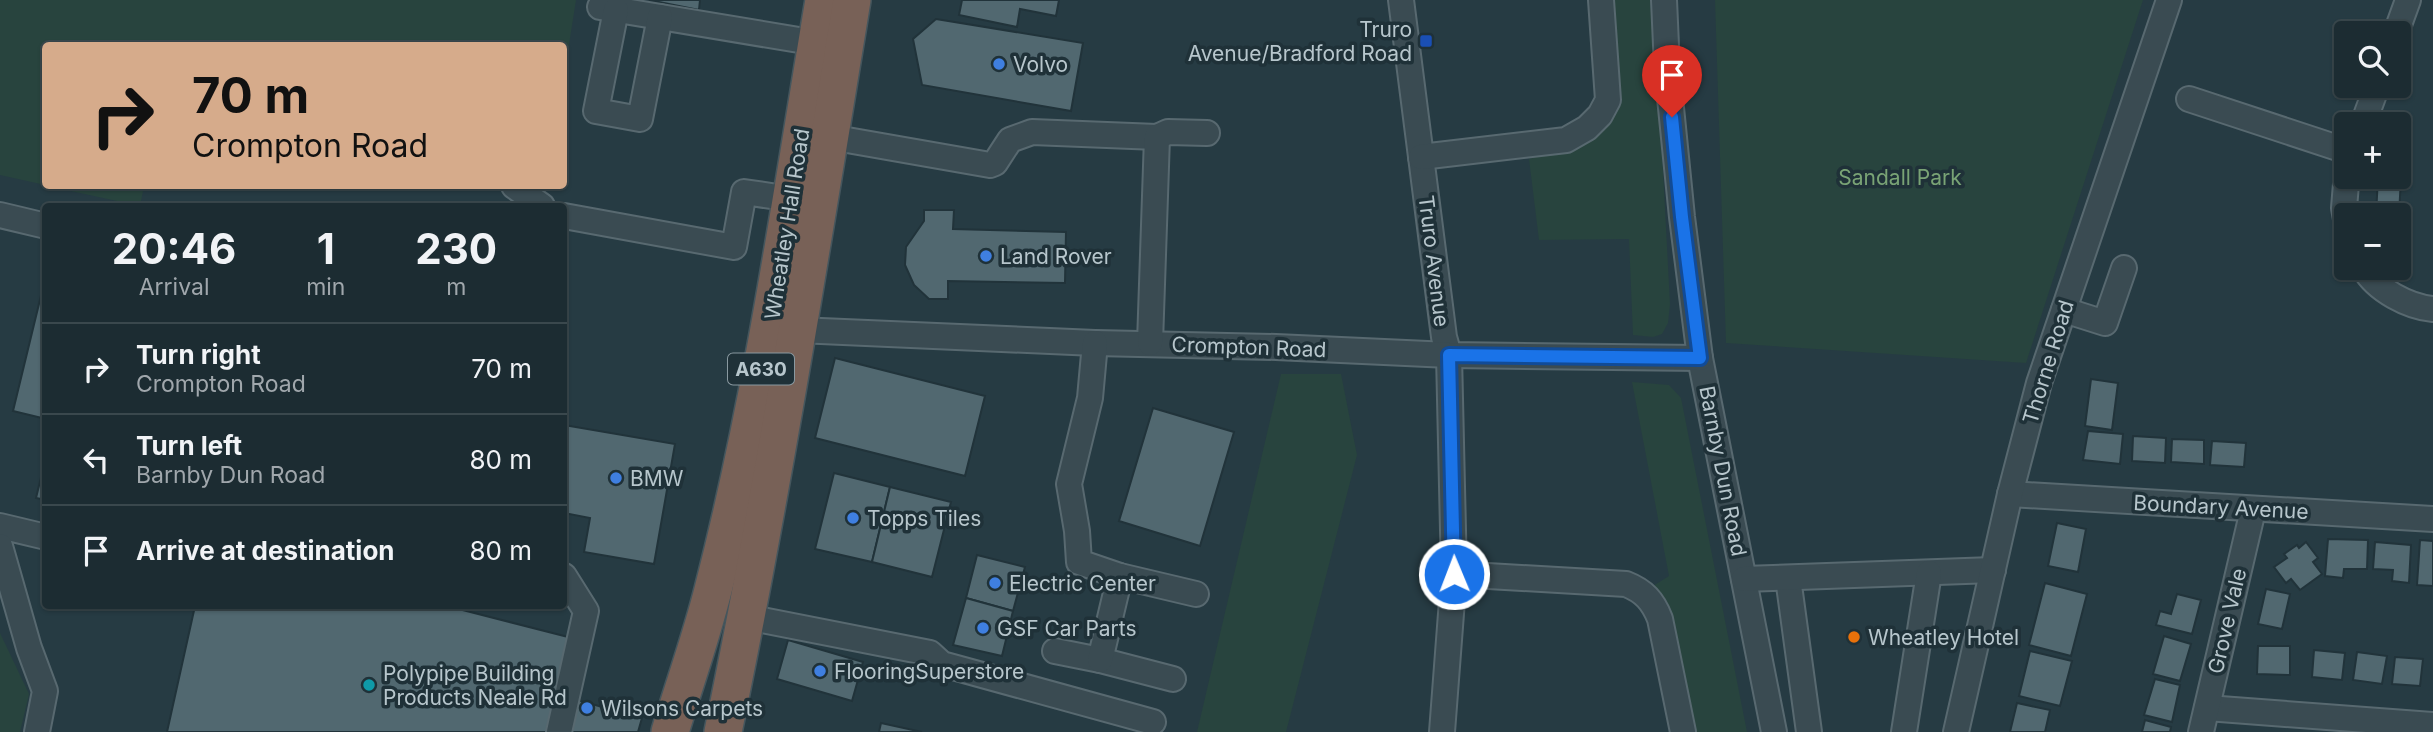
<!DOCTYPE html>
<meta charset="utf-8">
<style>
body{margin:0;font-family:Inter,sans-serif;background:#29383e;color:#f1f3f6;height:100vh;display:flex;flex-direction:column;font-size:26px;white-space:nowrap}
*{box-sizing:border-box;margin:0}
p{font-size:23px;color:#a0a7ac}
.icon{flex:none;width:38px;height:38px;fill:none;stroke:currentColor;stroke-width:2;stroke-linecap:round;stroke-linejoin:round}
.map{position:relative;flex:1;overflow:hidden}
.panel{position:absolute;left:42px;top:203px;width:525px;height:406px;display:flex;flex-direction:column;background:#1c2c32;border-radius:7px;box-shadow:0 2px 5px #0004,0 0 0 2px #3a484d}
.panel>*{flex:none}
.guide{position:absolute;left:42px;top:42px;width:525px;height:147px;border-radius:7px;box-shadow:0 2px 5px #0004,0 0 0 2px #3a484d;background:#d6ab8b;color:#111;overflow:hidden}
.tools{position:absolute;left:2334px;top:21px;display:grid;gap:14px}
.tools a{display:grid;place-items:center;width:77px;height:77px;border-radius:7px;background:#1c2c32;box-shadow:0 2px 5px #0004,0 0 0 2px #3a484d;font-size:35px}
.pin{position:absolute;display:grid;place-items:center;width:60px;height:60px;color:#fff;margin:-72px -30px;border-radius:50% 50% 50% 0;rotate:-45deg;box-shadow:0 0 7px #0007}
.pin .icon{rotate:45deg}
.me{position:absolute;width:77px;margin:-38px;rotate:359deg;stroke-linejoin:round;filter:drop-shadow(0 0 5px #0008)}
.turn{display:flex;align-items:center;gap:24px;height:147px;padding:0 35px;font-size:32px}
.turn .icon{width:91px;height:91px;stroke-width:2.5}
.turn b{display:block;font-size:49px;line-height:60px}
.eta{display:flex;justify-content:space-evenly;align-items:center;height:119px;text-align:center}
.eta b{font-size:42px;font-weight:700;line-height:49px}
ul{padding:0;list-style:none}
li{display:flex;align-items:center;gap:21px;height:91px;padding:0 35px;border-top:2px solid #3a484d}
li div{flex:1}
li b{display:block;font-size:26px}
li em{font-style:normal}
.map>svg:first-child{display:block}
.green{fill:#28443e}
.building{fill:#516870;stroke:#21333a;stroke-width:2}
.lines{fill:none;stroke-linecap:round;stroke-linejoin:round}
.minor-casing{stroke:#586970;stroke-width:28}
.highway-casing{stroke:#45565d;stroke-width:40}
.minor{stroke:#3a4b52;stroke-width:24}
.highway{stroke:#786157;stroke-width:37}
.route-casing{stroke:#114b97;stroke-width:18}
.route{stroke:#1a73e8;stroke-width:12}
.transit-dot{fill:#1a4fb4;stroke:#1f3138;stroke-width:2.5}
.shop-dot{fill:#3f7fe0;stroke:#1f3138;stroke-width:2.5}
.food-dot{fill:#e8710a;stroke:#1f3138;stroke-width:2.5}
.culture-dot{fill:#0f9aa8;stroke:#1f3138;stroke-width:2.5}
.labels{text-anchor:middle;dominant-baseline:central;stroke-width:7;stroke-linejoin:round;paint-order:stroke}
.shield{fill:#1f3138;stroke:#8999a0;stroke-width:2}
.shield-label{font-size:19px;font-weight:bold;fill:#b7c6cc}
.poi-label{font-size:21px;fill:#b7c6cc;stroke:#1f3138;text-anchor:start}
.park-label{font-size:21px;fill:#79a375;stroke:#1f3138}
.street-label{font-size:21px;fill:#b7c6cc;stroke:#1f3138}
</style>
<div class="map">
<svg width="2433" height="732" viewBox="0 0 2433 732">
<rect width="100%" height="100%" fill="#263b43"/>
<g class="green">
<path d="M0,0H576L564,76V46H46L45,185L0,175Z"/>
<path d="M1611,0H1654L1670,304L1668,323L1662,334L1653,337L1633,335L1629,239L1539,240L1529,159L1595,139L1604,130L1612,113Z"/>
<path d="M1715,0H2143L2026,363L1726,343Z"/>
<path d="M48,186H144L140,206Z"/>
<path d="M1281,374H1341L1357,455L1286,732H1197Z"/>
<path d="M1632,382L1669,385L1681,398L1747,732H1695L1675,627L1664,597L1653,586L1669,576Z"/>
<path d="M0,633L29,694L20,732H0Z"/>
</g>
<g class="building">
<path d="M649,0H700L699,10Z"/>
<path d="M962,0H1059L1056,16L1020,9L1017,27L959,15Z"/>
<path d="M936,19L1083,43L1071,111L922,85L913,39Z"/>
<path d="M2378,177L2401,178L2399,215H2376Z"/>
<path d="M924,210H954L953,229L1066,232L1065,283L948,281V299H929L914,285L905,265L906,247L924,221Z"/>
<path d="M46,275V419L13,411Z"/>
<path d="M835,358L985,396L965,476L815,438Z"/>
<path d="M2091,379L2118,383L2112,430L2085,426Z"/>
<path d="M1153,408L1234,432L1200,546L1119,521Z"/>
<path d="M564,425L675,444L654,564L584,552L590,518L564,513Z"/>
<path d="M2088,431L2123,434L2120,464L2083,460Z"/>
<path d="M2133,436L2166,438L2165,463L2132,461Z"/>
<path d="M2172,439L2204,440V464L2171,462Z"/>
<path d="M2212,441L2246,443L2244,467L2210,465Z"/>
<path d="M46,457V500L36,498Z"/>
<path d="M834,473L890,487L872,562L815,549Z"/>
<path d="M890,487L951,502L932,577L872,562Z"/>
<path d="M2057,523L2086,529L2078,572L2048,566Z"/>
<path d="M2328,539L2368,540L2367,569H2344L2343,578L2325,576Z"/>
<path d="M2420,540L2433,541V586L2417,585Z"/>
<path d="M2306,542L2318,558L2313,562L2322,574L2300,590L2291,579L2286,583L2274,567L2287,558L2284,554L2297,545L2299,548Z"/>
<path d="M2375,542L2411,545L2409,583L2392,581L2393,570L2373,569Z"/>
<path d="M977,555L1025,567L1013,611L966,598Z"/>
<path d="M2045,583L2087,594L2071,656L2029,645Z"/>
<path d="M2266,589L2290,594L2282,629L2258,624Z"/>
<path d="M2177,594L2201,600L2192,634L2156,625L2160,611L2171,614Z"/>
<path d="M966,598L1013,611L1002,656L953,645Z"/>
<path d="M195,606H447L572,638L549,732H167Z"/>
<path d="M2164,636L2191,644L2180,681L2153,674Z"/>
<path d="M788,640L863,662L852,701L777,679Z"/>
<path d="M2258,646H2290V675L2257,674Z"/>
<path d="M2314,650L2345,653L2342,680L2312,677Z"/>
<path d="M2030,651L2072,661L2060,706L2019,696Z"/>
<path d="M2357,652L2387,656L2382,684L2353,680Z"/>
<path d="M2395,657L2423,659L2420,686L2392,684Z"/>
<path d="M2155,679L2180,685L2172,722L2144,715Z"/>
<path d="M570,698L642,718L638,732H561Z"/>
<path d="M2017,703L2050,710L2045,732H2010Z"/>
<path d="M2145,720L2171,727L2170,732H2142Z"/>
<path d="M881,723L922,732H879Z"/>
</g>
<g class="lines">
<g class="minor-casing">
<g id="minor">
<path d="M1401,0L1444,337L1449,355L1454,574L1442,732"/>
<path d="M1664,0L1667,68L1682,217L1700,358L1774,732"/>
<path d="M600,7L817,43"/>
<path d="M616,10L596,111L640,119L660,17"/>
<path d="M2396,33L2408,0"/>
<path d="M2189,99L2347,151"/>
<path d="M2363,124L2377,86"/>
<path d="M830,137L990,165L995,163L1010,140L1032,132L1157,137"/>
<path d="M1421,157L1566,140L1587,128L1600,115L1608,100L1601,0"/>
<path d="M2347,172L2344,208L2347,225"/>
<path d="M514,186L542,206"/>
<path d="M0,215L46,226"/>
<path d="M564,216L734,247L744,192L791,199"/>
<path d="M2364,268C2376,290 2409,307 2433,309"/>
<path d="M2064,310L2105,323L2124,268"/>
<path d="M798,330L1095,343L1276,347L1449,355L1700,358"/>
<path d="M1095,343L1090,398L1069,484L1077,531L1079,562L1120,576L1196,594"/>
<path d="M1150,343L1157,137L1168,132L1207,133"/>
<path d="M2010,494L2433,519"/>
<path d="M0,526L46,537"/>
<path d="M0,546L29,648L45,691L37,732"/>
<path d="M1454,574L1626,584C1644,591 1653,601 1660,619L1683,732"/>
<path d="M1788,578L1809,732"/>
<path d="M1744,579L1993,570"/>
<path d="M747,617L930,653L942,664L1153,722"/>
<path d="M1055,651L1100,660L1173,679"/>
<path d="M1100,660L1120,576"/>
<path d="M2207,708L2433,725"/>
<path d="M559,732L586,611L564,576"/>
<path d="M1904,732L1929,573"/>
<path d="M1956,732L2010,494L2039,383L2169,0"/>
<path d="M2201,732L2253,510"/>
</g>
</g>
<g class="highway-casing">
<g id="highway">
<path d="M670,732C684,685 701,638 713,590C763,396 791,197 824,0"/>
<path d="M723,732C773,489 812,245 852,0"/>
</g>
</g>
<use href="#minor" class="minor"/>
<use href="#highway" class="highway"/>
</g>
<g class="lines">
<g class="route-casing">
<path id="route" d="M1454,574L1449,355L1700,358L1682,217L1672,117"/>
</g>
<use href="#route" class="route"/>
</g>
<rect class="transit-dot" x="1419" y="34" width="14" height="14" rx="3.5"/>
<g class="shop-dot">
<circle cx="999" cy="64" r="7"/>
<circle cx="986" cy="256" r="7"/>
<circle cx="616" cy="478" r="7"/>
<circle cx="853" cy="518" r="7"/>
<circle cx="995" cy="583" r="7"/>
<circle cx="983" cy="628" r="7"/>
<circle cx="820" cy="671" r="7"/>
<circle cx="587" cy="708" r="7"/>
</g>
<circle class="food-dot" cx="1854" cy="637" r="7"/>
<circle class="culture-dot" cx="369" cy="685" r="7"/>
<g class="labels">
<rect class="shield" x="728" y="353.5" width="66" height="31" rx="5"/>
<g class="shield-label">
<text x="761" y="369">A630</text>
</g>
<g class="poi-label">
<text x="1412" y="29" text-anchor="end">Truro<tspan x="1412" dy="24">Avenue/Bradford Road</tspan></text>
<text x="1013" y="64">Volvo</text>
<text x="1000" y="256">Land Rover</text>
<text x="630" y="478">BMW</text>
<text x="867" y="518">Topps Tiles</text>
<text x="1009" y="583">Electric Center</text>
<text x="997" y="628">GSF Car Parts</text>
<text x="1868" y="637">Wheatley Hotel</text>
<text x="834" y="671">FlooringSuperstore</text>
<text x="383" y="673">Polypipe Building<tspan x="383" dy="24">Products Neale Rd</tspan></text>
<text x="601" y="708">Wilsons Carpets</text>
</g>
<g class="park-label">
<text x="1900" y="177">Sandall Park</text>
</g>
<g class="street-label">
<text transform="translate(787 224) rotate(-81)">Wheatley Hall Road</text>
<text transform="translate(1434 261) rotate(83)">Truro Avenue</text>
<text transform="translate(1249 347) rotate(2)">Crompton Road</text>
<text transform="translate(2048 362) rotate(-73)">Thorne Road</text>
<text transform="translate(1723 471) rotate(79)">Barnby Dun Road</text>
<text transform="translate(2221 507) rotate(3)">Boundary Avenue</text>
<text transform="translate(2227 621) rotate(-77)">Grove Vale</text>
</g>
</g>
</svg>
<div class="tools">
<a><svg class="icon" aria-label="search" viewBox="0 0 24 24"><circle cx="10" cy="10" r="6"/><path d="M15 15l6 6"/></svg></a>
<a>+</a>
<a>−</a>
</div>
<div class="pin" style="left:1672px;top:117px;background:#d93025"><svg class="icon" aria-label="arrive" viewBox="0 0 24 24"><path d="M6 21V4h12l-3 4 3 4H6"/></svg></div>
<svg class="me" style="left:1454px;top:574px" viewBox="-20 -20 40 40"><circle r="17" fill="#1a73e8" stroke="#fff" stroke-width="3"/><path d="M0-11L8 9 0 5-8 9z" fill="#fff"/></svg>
<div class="guide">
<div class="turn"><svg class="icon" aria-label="right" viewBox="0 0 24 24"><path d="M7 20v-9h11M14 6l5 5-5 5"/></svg><div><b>70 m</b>Crompton Road</div></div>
</div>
<section class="panel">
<div class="eta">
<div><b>20:46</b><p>Arrival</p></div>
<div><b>1</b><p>min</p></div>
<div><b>230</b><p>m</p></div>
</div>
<ul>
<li><svg class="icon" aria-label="right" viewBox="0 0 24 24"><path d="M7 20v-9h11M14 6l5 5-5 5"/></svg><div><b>Turn right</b><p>Crompton Road</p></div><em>70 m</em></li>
<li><svg class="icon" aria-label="left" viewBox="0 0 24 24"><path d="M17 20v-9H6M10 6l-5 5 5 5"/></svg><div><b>Turn left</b><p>Barnby Dun Road</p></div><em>80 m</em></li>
<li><svg class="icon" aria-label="arrive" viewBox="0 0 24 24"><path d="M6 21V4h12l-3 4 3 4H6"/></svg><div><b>Arrive at destination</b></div><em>80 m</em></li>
</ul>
</section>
</div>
